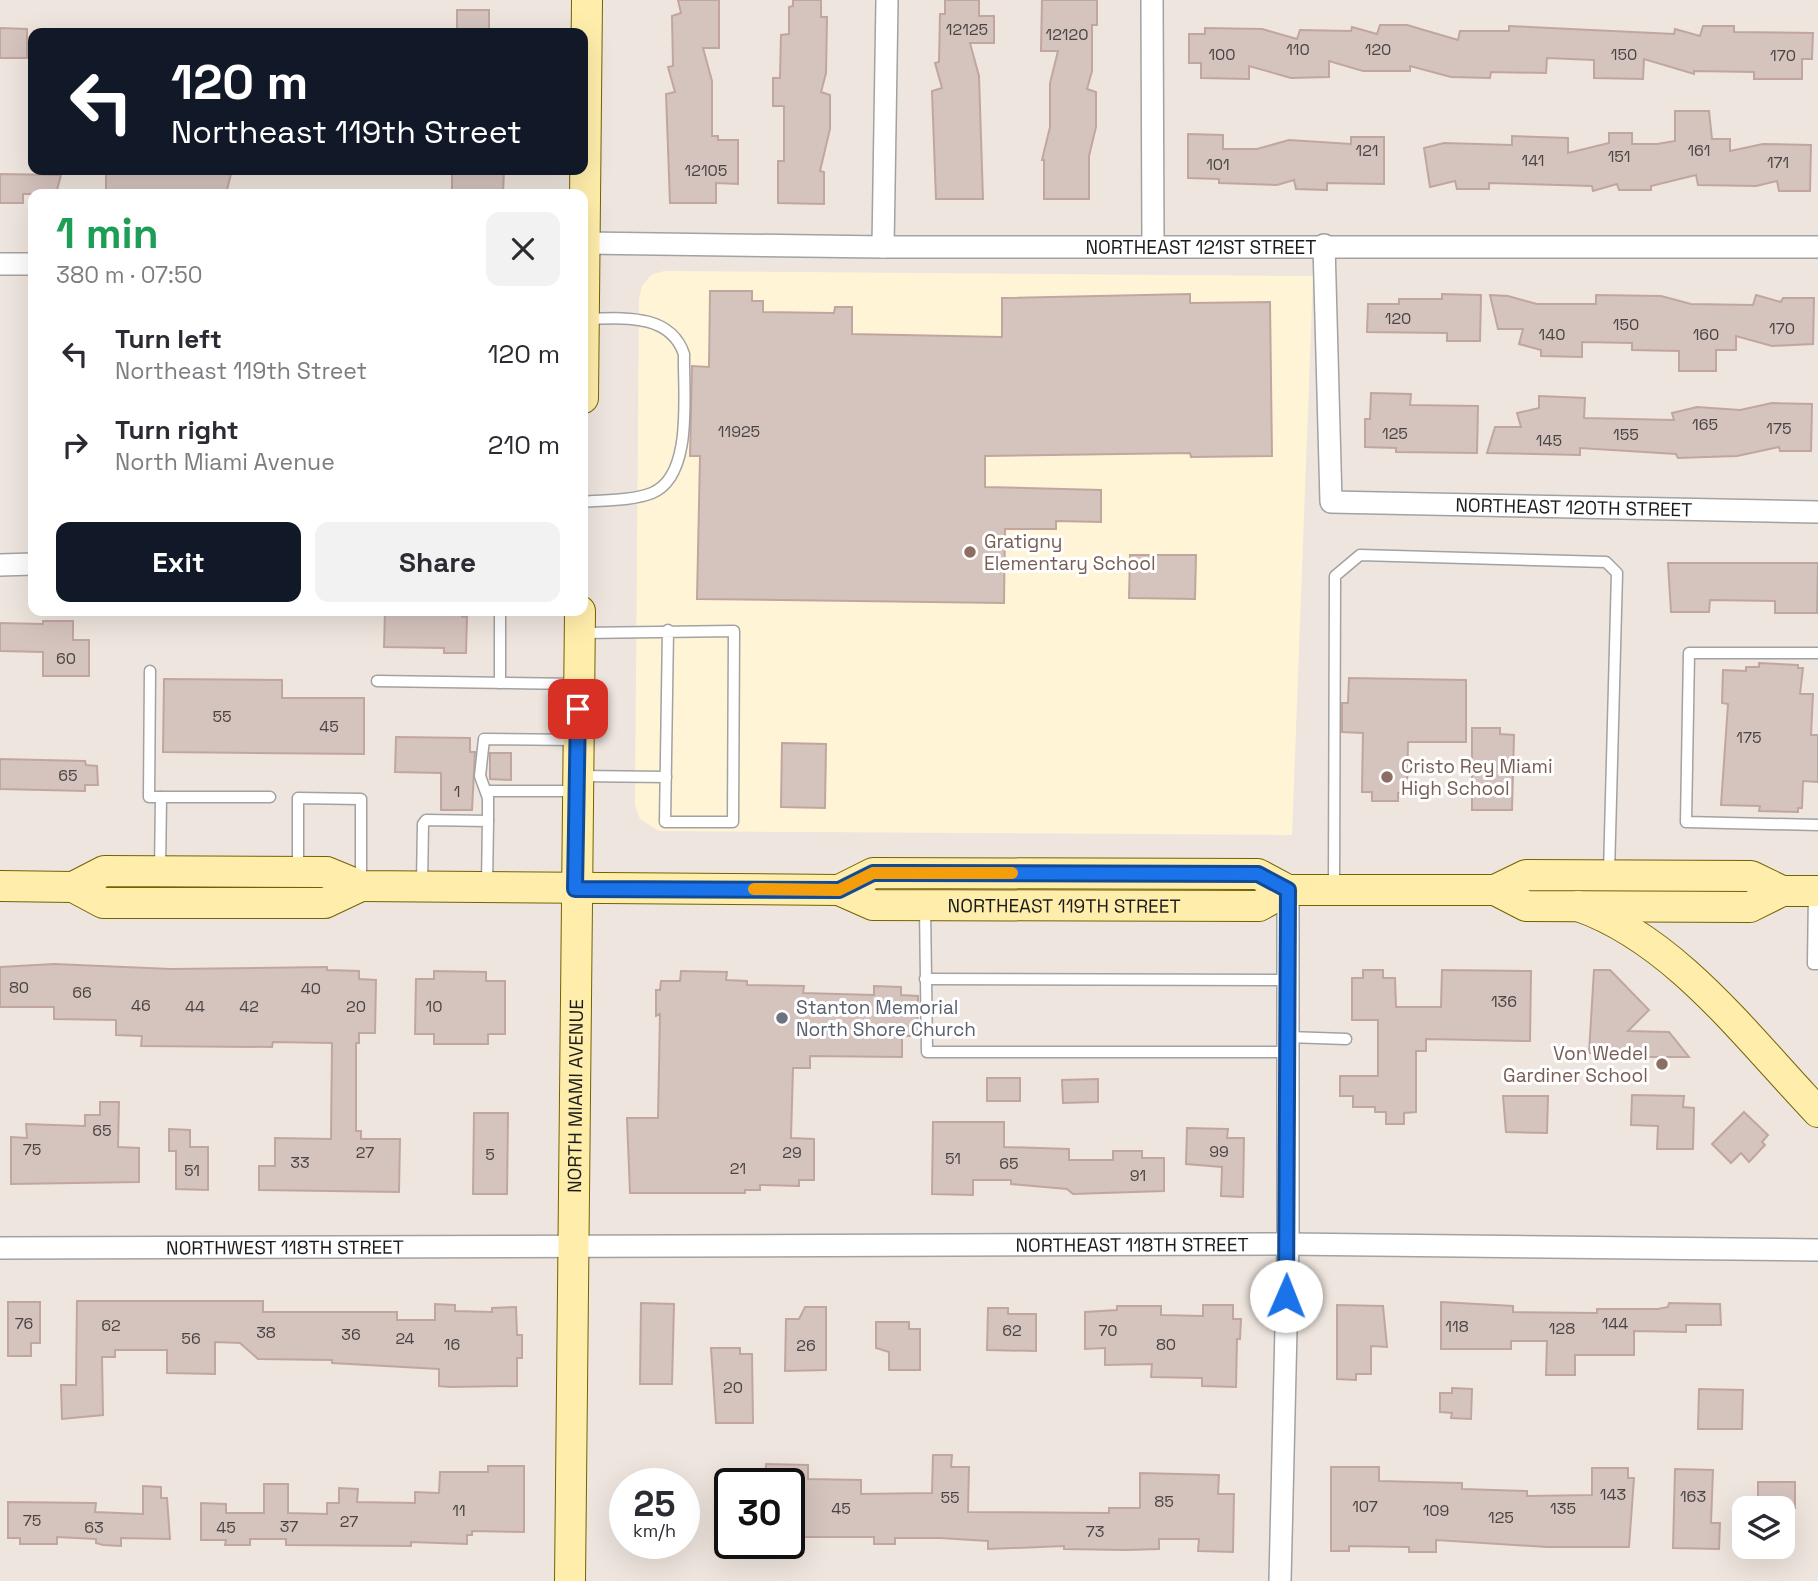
<!DOCTYPE html>
<meta charset="utf-8">
<style>
body{margin:0;font-family:"Space Grotesk",sans-serif;background:#f2f2f3;color:#2b2b33;height:100vh;display:flex;flex-direction:column;font-size:26px;white-space:nowrap}
*{box-sizing:border-box;margin:0}
p{font-size:23px;color:#7c7c81}
.icon{flex:none;width:38px;height:38px;fill:none;stroke:currentColor;stroke-width:2;stroke-linecap:round;stroke-linejoin:round}
.map{position:relative;flex:1;overflow:hidden}
.sheet{position:absolute;left:28px;top:189px;width:560px;height:427px;display:flex;flex-direction:column;background:#fff;border-radius:14px;box-shadow:0 7px 28px #0002}
.sheet>*{flex:none}
.hud{position:absolute;left:28px;top:28px;width:560px;height:147px;border-radius:14px;box-shadow:0 7px 28px #0002;background:#111827;color:#fff;overflow:hidden}
.controls{position:absolute;left:1732px;top:1496px;display:grid;gap:14px}
.controls a{display:grid;place-items:center;width:63px;height:63px;border-radius:14px;background:#fff;box-shadow:0 7px 28px #0002;font-size:35px}
.speed{position:absolute;left:609px;top:1468px;display:flex;gap:14px;font-size:35px;font-weight:700;text-align:center}
.speed>*{display:grid;place-content:center;width:91px;height:91px;border-radius:50%;background:#fff;box-shadow:0 7px 28px #0002;line-height:1}
.speed small{font-size:18px;font-weight:400}
.speed .limit{border:4px solid #111;border-radius:10px;background:#fff;color:#111}
.pin{position:absolute;display:grid;place-items:center;width:60px;height:60px;color:#fff;margin:-30px;border-radius:14px;box-shadow:0 4px 10px #0006}
.me{position:absolute;width:77px;margin:-38px;rotate:1deg;stroke-linejoin:round;filter:drop-shadow(0 0 5px #0008)}
.turn{display:flex;align-items:center;gap:24px;height:147px;padding:0 28px;font-size:32px}
.turn .icon{width:91px;height:91px;stroke-width:2.5}
.turn b{display:block;font-size:49px;line-height:60px}
.round{display:grid;place-items:center;flex:none;width:74px;height:74px;border-radius:14px;background:#f2f2f3}
.overview{display:flex;align-items:center;justify-content:space-between;height:119px;padding:0 28px}
h1{font-size:42px;font-weight:800;line-height:52px;color:#1e9e55}
.cta{display:flex;gap:14px;margin-top:auto;padding:14px 28px}
.cta a{flex:1;height:80px;border-radius:14px;background:#111827;color:#fff;font-size:28px;font-weight:800;line-height:80px;text-align:center}
.cta a+a{background:#f2f2f3;color:#2b2b33}
ul{padding:0;list-style:none}
li{display:flex;align-items:center;gap:21px;height:91px;padding:0 28px}
li div{flex:1}
li b{display:block;font-size:26px}
li em{font-style:normal}
.map>svg:first-child{display:block}
.education{fill:#fff5d6}
.building{fill:#d5c3be;stroke:#c1a69f;stroke-width:2}
.lines{fill:none;stroke-linecap:round;stroke-linejoin:round}
.lane-casing{stroke:#a2a2a2;stroke-width:13}
.street-casing{stroke:#a2a2a2;stroke-width:24}
.secondary-casing{stroke:#736300;stroke-width:32}
.lane{stroke:#fff;stroke-width:10}
.street{stroke:#fff;stroke-width:21}
.secondary{stroke:#ffeeab;stroke-width:30}
.route-casing{stroke:#114b97;stroke-width:18}
.route{stroke:#1a73e8;stroke-width:12}
.slow{stroke:#f59e0b;stroke-width:12}
.education-dot{fill:#8d6e63;stroke:#fff;stroke-width:2.5}
.worship-dot{fill:#6b7280;stroke:#fff;stroke-width:2.5}
.labels{text-anchor:middle;dominant-baseline:central;stroke-width:6;stroke-linejoin:round;paint-order:stroke}
.number-label{font-size:16px;fill:#4a4544}
.street-label{font-size:19px;fill:#1b1b1b;stroke:#fff}
.education-label{font-size:19px;fill:#785e54;stroke:#fff;text-anchor:start}
.worship-label{font-size:19px;fill:#5b616d;stroke:#fff;text-anchor:start}
</style>
<div class="map">
<svg width="1818" height="1581" viewBox="0 0 1818 1581">
<rect width="100%" height="100%" fill="#eee5de"/>
<path class="education" d="M664,271L1313,276L1292,835L659,831L640,819L635,805L639,299L642,286L651,275Z"/>
<g class="building">
<path d="M678,0H719V48H703L712,81V136H718V140H738V184L716,183V203H670L666,94L675,92L668,67L673,66L672,16L681,13Z"/>
<path d="M793,0H821V17H827L826,73L821,92L830,95V129L820,171L824,172V204L778,203V161H784V106H773V78H780L781,35L789,34V7L793,6Z"/>
<path d="M945,0H979V16H994V43H970L979,76L983,199H936L932,91L942,88L935,63L939,62L940,14H945Z"/>
<path d="M1042,0H1097V25H1092V71L1087,89L1096,92V127L1089,156V199H1044V160H1042L1050,127V83L1058,51H1041Z"/>
<rect x="457" y="10" width="32" height="23"/>
<path d="M1380,25H1407L1458,40L1460,31H1509V26L1674,34L1675,29L1700,36L1703,26H1734V32L1813,33L1812,59H1802V79H1754V72L1694,71V74L1644,59L1643,79L1594,78V60L1547,58L1546,73L1491,72L1490,78L1451,77L1410,66V71H1363L1329,61V77L1291,78L1249,66V79L1201,78V63H1189V34H1205V28L1262,29L1297,39L1300,30L1351,31L1352,27L1377,34Z"/>
<path d="M0,28L27,29V58H0Z"/>
<path d="M1675,111H1709L1712,139H1730V151L1763,144L1811,145L1810,191H1779L1777,181L1756,186L1698,185L1696,175L1651,186V190H1619L1617,184L1593,191L1592,186L1489,183V189H1457L1455,181L1430,187L1424,148L1444,143L1512,145V136L1568,138V153L1609,143V133H1632V144H1657L1675,141Z"/>
<path d="M1188,134L1223,135V149H1257L1289,140L1351,144V137H1384V184L1327,183V190L1296,189L1294,180L1277,185L1219,183V179L1188,178Z"/>
<path d="M106,170H232L226,194L190,191L188,194H106Z"/>
<path d="M452,170H504L503,194H452Z"/>
<path d="M0,174L61,175L56,194H23V203H0Z"/>
<path d="M710,291H752V301H763V312L834,313L835,307H852V334L1002,337V298L1190,294V303L1270,302L1272,456L1191,457L1190,453L985,456V487L1101,490V522L1056,521V529H1005L1004,603L697,599L700,456H690L692,366L709,367Z"/>
<path d="M1442,294L1481,295L1480,341H1447V333L1367,332L1368,304H1399V299H1442Z"/>
<path d="M1490,295L1508,296L1537,304H1596V295L1661,296L1691,304L1753,305L1756,295L1781,302L1783,298H1814L1813,344L1772,346L1736,336V350H1716V371H1679V351L1632,350V343L1582,342V357L1541,356V350L1519,344L1523,329H1498Z"/>
<path d="M1371,393L1411,394L1410,405L1478,406L1477,453L1396,452V448L1365,447V419H1370Z"/>
<path d="M1539,396L1585,398L1584,418L1674,420L1672,413L1697,407L1740,410L1772,403L1812,404L1811,451H1780L1779,447L1737,456L1678,458L1676,454L1580,448V455L1487,453L1495,427H1521L1517,413L1539,408Z"/>
<path d="M1130,555H1196L1195,599L1129,598Z"/>
<path d="M1668,563H1818L1817,613H1775V601L1710,600L1709,612H1671Z"/>
<path d="M385,611H462V617H467L466,653H444V648L384,647Z"/>
<path d="M43,621H73V640H89V676H43V652L0,651V623L43,624Z"/>
<path d="M1759,663L1798,665V668H1803L1800,694H1813L1811,735H1818V782L1803,781L1802,808H1798V812L1759,811L1760,806L1721,805L1728,704L1722,703L1723,670L1746,671V667H1759Z"/>
<path d="M1349,678L1466,680V742H1408L1407,793H1398V801H1372V792H1362L1363,733L1342,732V703H1348Z"/>
<path d="M164,679L282,680V698H364V754L163,752Z"/>
<path d="M1472,728H1500V734L1514,735L1512,810H1472Z"/>
<path d="M396,737L470,738V752H475L472,810H441V773L395,772Z"/>
<path d="M782,743L826,744L825,808L781,807Z"/>
<path d="M490,753H511V780L490,779Z"/>
<path d="M0,759L85,761L86,765L97,766L98,785H85V791L0,789Z"/>
<path d="M54,964L171,969L327,967V970L359,971V979L376,980L375,1033H359V1043H356V1131H361V1139H400L399,1192L259,1190V1166H275V1138L331,1139L332,1043L273,1042L272,1047L141,1046L142,1036L116,1035V1020L54,1019V1007H0V967Z"/>
<path d="M1363,970H1383V978H1395L1396,1007H1441L1442,970L1531,971L1530,1041L1426,1039V1051H1416V1112L1404,1113V1124H1386V1112H1375V1107H1353V1096H1340V1076H1378V1020H1352V978H1363Z"/>
<path d="M1594,970H1610L1649,1010L1628,1031L1669,1032L1689,1057H1611L1589,1053Z"/>
<path d="M434,971L486,972V981H505V1034H488V1044H434V1034H415L416,979H434Z"/>
<path d="M681,971L727,972L726,980L747,981V985L804,986L803,993L874,995V986L901,987V995L918,996L917,1036H902V1057L810,1056V1068H793L791,1138L814,1139V1180H799V1186L760,1185V1190H745V1193H630L627,1118H658L660,1014L656,1016V990H660L661,981H680Z"/>
<rect x="987" y="1078" width="33" height="23"/>
<path d="M1098,1079V1102L1063,1103L1062,1080Z"/>
<path d="M1632,1095L1684,1096L1683,1107L1694,1108L1693,1149H1657L1658,1126L1631,1125Z"/>
<path d="M1503,1096H1548L1547,1133L1506,1132Z"/>
<path d="M100,1102H119L118,1147L139,1148V1182L11,1184V1137L27,1138L26,1124L85,1126V1115H100Z"/>
<path d="M1744,1112L1768,1135L1762,1142L1765,1145L1749,1162L1741,1153L1731,1163L1712,1144Z"/>
<path d="M474,1113H508L507,1194H473Z"/>
<path d="M933,1122H1004V1147L1069,1149V1160H1113V1151H1142V1158H1164V1191L1073,1194L1067,1189L1011,1184V1180H973V1195L932,1194Z"/>
<path d="M1187,1128L1228,1129L1227,1138H1244L1243,1197L1221,1196L1222,1167L1186,1164Z"/>
<path d="M169,1129L190,1130V1147H208V1190L176,1189V1151H169Z"/>
<path d="M77,1301H263V1312H397V1320H435V1304L455,1305V1311L492,1312V1308L516,1307L517,1335H522V1358H517V1386L450,1387L439,1386V1369L332,1363V1360L258,1359L240,1343L215,1342V1374L167,1373V1350H115V1357H102L103,1415L62,1419L61,1385H76Z"/>
<path d="M8,1302H40V1343H31V1356H8Z"/>
<path d="M1441,1302L1513,1306V1312L1597,1313V1309H1658L1668,1307L1669,1303L1720,1304L1721,1325H1686V1332L1634,1331V1355H1575V1375H1546L1547,1341H1511V1349H1441Z"/>
<path d="M641,1303L674,1304L672,1384H640Z"/>
<path d="M1203,1305H1233V1319H1241L1240,1339H1237L1236,1387L1202,1386V1378L1151,1377L1152,1364L1105,1365V1348L1085,1349V1312L1117,1310V1306H1161V1315L1203,1316Z"/>
<path d="M1337,1305L1383,1306L1387,1347L1371,1346V1374H1356V1380L1337,1379Z"/>
<path d="M805,1307H826V1370L785,1371L786,1319H799Z"/>
<path d="M988,1308H1008V1314H1036V1351L987,1350Z"/>
<path d="M876,1322H909V1329H920V1370H889V1352L876,1348Z"/>
<path d="M711,1348H740V1354H752L753,1423H716Z"/>
<path d="M1452,1388L1472,1389L1471,1419L1451,1418L1452,1413L1440,1412V1393H1452Z"/>
<path d="M1699,1389L1743,1390L1742,1429H1698Z"/>
<path d="M933,1455H952L951,1467H969L968,1512L1109,1513V1508H1140V1473L1219,1475L1218,1494H1234L1233,1552L1198,1551L1199,1539H1159V1549L1126,1550L1064,1549V1546L988,1549V1541L940,1538H895V1544H874V1537H789V1484H765L766,1464L808,1465V1479L861,1480V1494L932,1493Z"/>
<path d="M488,1466H524V1532L472,1531V1535H467V1544L411,1542V1546L286,1545V1539H250V1545H225L226,1540H201V1503L226,1504V1513H264V1484H288V1513L327,1514V1503H339V1488L358,1489L357,1502L415,1503V1492L439,1493L440,1472H488Z"/>
<path d="M1331,1467H1379V1481L1462,1483V1489L1527,1491V1496L1592,1495V1468H1628V1478H1634L1629,1547H1547L1436,1540V1552H1409V1547L1349,1546V1551H1331Z"/>
<path d="M1675,1469L1713,1470L1711,1523H1720L1719,1549L1673,1548Z"/>
<rect x="1758" y="1482" width="37" height="26"/>
<path d="M143,1486L161,1487V1498H167L170,1539L121,1538V1546L103,1545L96,1543V1539L57,1537V1544H20V1538H8V1502L96,1503L95,1512L143,1514Z"/>
</g>
<g class="lines">
<g class="lane-casing">
<g id="lane">
<path d="M583,502C605,500 631,501 652,493C694,476 683,392 684,354C670,313 623,318 587,319"/>
<path d="M582,633L734,631L733,822H665L668,630"/>
<path d="M1818,653H1689L1686,822L1818,825"/>
<path d="M150,671L149,797H270"/>
<path d="M377,681L576,684"/>
<path d="M500,683V611"/>
<path d="M580,776L666,777"/>
<path d="M486,791H574"/>
<path d="M488,821V798L480,776L484,739L578,740"/>
<path d="M160,871L161,797"/>
<path d="M298,871V798L361,799V884"/>
<path d="M422,884L423,824L426,820L488,821L487,885"/>
<path d="M1334,887L1335,576L1360,555L1606,562L1617,573L1609,873"/>
<path d="M1814,894L1813,964H1818"/>
<path d="M925,908L927,1052H1288"/>
<path d="M925,979L1288,980"/>
<path d="M1288,1037L1346,1039"/>
</g>
</g>
<g class="street-casing">
<g id="street">
<path d="M1152,0L1153,245"/>
<path id="s1" d="M585,243L883,247H1818"/>
<path id="s2" d="M1324,245L1331,502L1818,512"/>
<path d="M883,247L887,0"/>
<path d="M0,264H33"/>
<path d="M0,565L33,564"/>
<path id="s3" d="M0,1248L1288,1244L1818,1250"/>
<path d="M1280,1581L1288,1244V890"/>
</g>
</g>
<g class="secondary-casing">
<g id="secondary">
<path d="M583,398L587,0"/>
<path id="s4" d="M0,886L73,887L104,871L327,872L361,886L839,890L873,905L1259,906L1288,890"/>
<path d="M73,887L103,903H325L361,886"/>
<path d="M839,890L873,873L1258,874L1288,890H1495L1526,875L1751,876L1782,891H1818"/>
<path d="M1495,890L1526,906L1750,907L1782,891"/>
<path d="M1578,906C1676,940 1748,1039 1818,1112"/>
<path id="s5" d="M570,1581L580,611"/>
</g>
</g>
<use href="#lane" class="lane"/>
<use href="#street" class="street"/>
<use href="#secondary" class="secondary"/>
</g>
<g class="lines">
<g class="route-casing">
<path id="route" d="M578,709L575,889L839,890L873,873H900L1258,874L1288,890L1286,1296"/>
</g>
<use href="#route" class="route"/>
<path class="slow" d="M754,889L839,890L873,873H1012"/>
</g>
<g class="education-dot">
<circle cx="970" cy="552" r="7"/>
<circle cx="1387" cy="777" r="7"/>
<circle cx="1662" cy="1064" r="7"/>
</g>
<circle class="worship-dot" cx="782" cy="1018" r="7"/>
<g class="labels">
<g class="number-label">
<text x="967" y="29">12125</text>
<text x="1067" y="34">12120</text>
<text x="1298" y="49">110</text>
<text x="1378" y="49">120</text>
<text x="1222" y="54">100</text>
<text x="1624" y="54">150</text>
<text x="1783" y="55">170</text>
<text x="1367" y="150">121</text>
<text x="1699" y="150">161</text>
<text x="1619" y="156">151</text>
<text x="1533" y="160">141</text>
<text x="1778" y="162">171</text>
<text x="1218" y="164">101</text>
<text x="706" y="170">12105</text>
<text x="1398" y="318">120</text>
<text x="1626" y="324">150</text>
<text x="1782" y="328">170</text>
<text x="1552" y="334">140</text>
<text x="1706" y="334">160</text>
<text x="1705" y="424">165</text>
<text x="1779" y="428">175</text>
<text x="739" y="431">11925</text>
<text x="1395" y="433">125</text>
<text x="1626" y="434">155</text>
<text x="1549" y="440">145</text>
<text x="66" y="658">60</text>
<text x="222" y="716">55</text>
<text x="329" y="726">45</text>
<text x="1749" y="737">175</text>
<text x="68" y="775">65</text>
<text x="457" y="791">1</text>
<text x="19" y="987">80</text>
<text x="311" y="988">40</text>
<text x="82" y="992">66</text>
<text x="1504" y="1001">136</text>
<text x="141" y="1005">46</text>
<text x="195" y="1006">44</text>
<text x="249" y="1006">42</text>
<text x="356" y="1006">20</text>
<text x="434" y="1006">10</text>
<text x="102" y="1130">65</text>
<text x="32" y="1149">75</text>
<text x="1219" y="1151">99</text>
<text x="365" y="1152">27</text>
<text x="792" y="1152">29</text>
<text x="490" y="1154">5</text>
<text x="953" y="1158">51</text>
<text x="300" y="1162">33</text>
<text x="1009" y="1163">65</text>
<text x="738" y="1168">21</text>
<text x="192" y="1170">51</text>
<text x="1138" y="1175">91</text>
<text x="24" y="1323">76</text>
<text x="1615" y="1323">144</text>
<text x="111" y="1325">62</text>
<text x="1457" y="1326">118</text>
<text x="1562" y="1328">128</text>
<text x="1012" y="1330">62</text>
<text x="1108" y="1330">70</text>
<text x="266" y="1332">38</text>
<text x="351" y="1334">36</text>
<text x="191" y="1338">56</text>
<text x="405" y="1338">24</text>
<text x="452" y="1344">16</text>
<text x="1166" y="1344">80</text>
<text x="806" y="1345">26</text>
<text x="733" y="1387">20</text>
<text x="1613" y="1494">143</text>
<text x="1693" y="1496">163</text>
<text x="950" y="1497">55</text>
<text x="1164" y="1501">85</text>
<text x="1365" y="1506">107</text>
<text x="841" y="1508">45</text>
<text x="1563" y="1508">135</text>
<text x="459" y="1510">11</text>
<text x="1436" y="1510">109</text>
<text x="1501" y="1517">125</text>
<text x="32" y="1520">75</text>
<text x="349" y="1521">27</text>
<text x="289" y="1526">37</text>
<text x="94" y="1527">63</text>
<text x="226" y="1527">45</text>
<text x="1095" y="1531">73</text>
</g>
<g class="street-label">
<text stroke="none"><textPath href="#s1" startOffset="616">NORTHEAST 121ST STREET</textPath></text>
<text stroke="none"><textPath href="#s2" startOffset="500">NORTHEAST 120TH STREET</textPath></text>
<text stroke="none"><textPath href="#s4" startOffset="1074">NORTHEAST 119TH STREET</textPath></text>
<text stroke="none"><textPath href="#s5" startOffset="485">NORTH MIAMI AVENUE</textPath></text>
<text stroke="none"><textPath href="#s3" startOffset="1132">NORTHEAST 118TH STREET</textPath></text>
<text stroke="none"><textPath href="#s3" startOffset="285">NORTHWEST 118TH STREET</textPath></text>
</g>
<g class="education-label">
<text x="984" y="541">Gratigny<tspan x="984" dy="22">Elementary School</tspan></text>
<text x="1401" y="766">Cristo Rey Miami<tspan x="1401" dy="22">High School</tspan></text>
<text x="1648" y="1053" text-anchor="end">Von Wedel<tspan x="1648" dy="22">Gardiner School</tspan></text>
</g>
<g class="worship-label">
<text x="796" y="1007">Stanton Memorial<tspan x="796" dy="22">North Shore Church</tspan></text>
</g>
</g>
</svg>
<div class="controls">
<a><svg class="icon" aria-label="layers" viewBox="0 0 24 24"><path d="M12 4l9 5-9 5-9-5zM3 14l9 5 9-5"/></svg></a>
</div>
<div class="speed"><div>25<small>km/h</small></div><div class="limit">30</div></div>
<div class="pin" style="left:578px;top:709px;background:#d93025"><svg class="icon" aria-label="arrive" viewBox="0 0 24 24"><path d="M6 21V4h12l-3 4 3 4H6"/></svg></div>
<svg class="me" style="left:1286px;top:1296px" viewBox="-20 -20 40 40"><circle r="19" fill="#fff"/><path d="M0-13L10 11 0 6-10 11z" fill="#1a73e8"/></svg>
<div class="hud">
<div class="turn"><svg class="icon" aria-label="left" viewBox="0 0 24 24"><path d="M17 20v-9H6M10 6l-5 5 5 5"/></svg><div><b>120 m</b>Northeast 119th Street</div></div>
</div>
<section class="sheet">
<div class="overview"><div><h1>1 min</h1><p>380 m · 07:50</p></div><a class="round"><svg class="icon" aria-label="close" viewBox="0 0 24 24"><path d="M6 6l12 12M18 6L6 18"/></svg></a></div>
<ul>
<li><svg class="icon" aria-label="left" viewBox="0 0 24 24"><path d="M17 20v-9H6M10 6l-5 5 5 5"/></svg><div><b>Turn left</b><p>Northeast 119th Street</p></div><em>120 m</em></li>
<li><svg class="icon" aria-label="right" viewBox="0 0 24 24"><path d="M7 20v-9h11M14 6l5 5-5 5"/></svg><div><b>Turn right</b><p>North Miami Avenue</p></div><em>210 m</em></li>
</ul>
<div class="cta"><a>Exit</a><a>Share</a></div>
</section>
</div>
